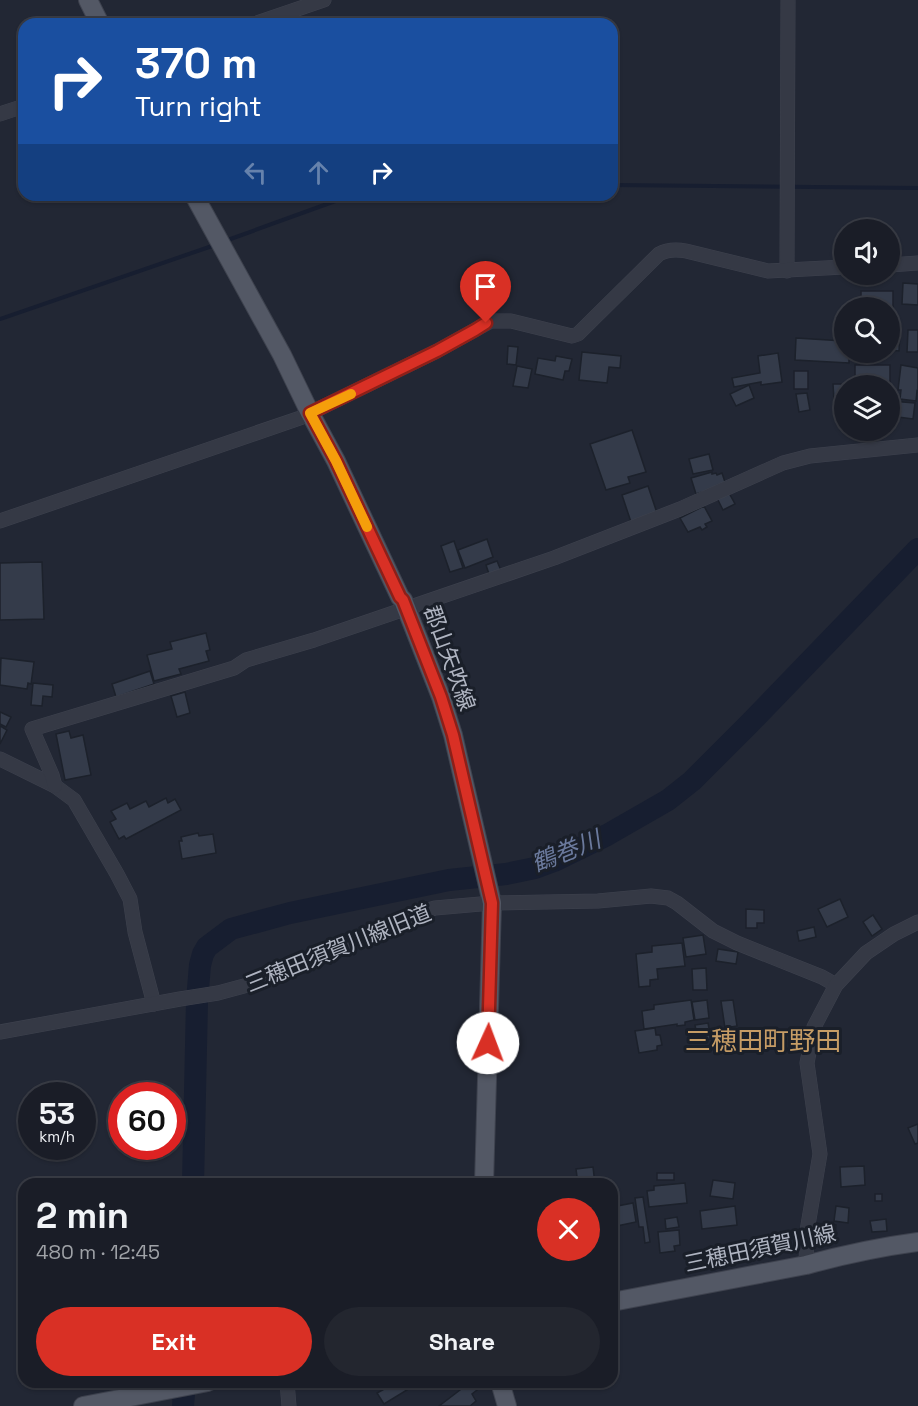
<!DOCTYPE html>
<meta charset="utf-8">
<style>
body{margin:0;font-family:"Space Grotesk","Noto Sans JP",sans-serif;background:#23262f;color:#f1f3f6;height:100vh;display:flex;flex-direction:column;font-size:22px;white-space:nowrap}
*{box-sizing:border-box;margin:0}
p{font-size:20px;color:#9fa2a7}
.icon{flex:none;width:33px;height:33px;fill:none;stroke:currentColor;stroke-width:2;stroke-linecap:round;stroke-linejoin:round}
.map{position:relative;flex:1;overflow:hidden}
.details{position:absolute;left:18px;top:1178px;width:600px;height:210px;display:flex;flex-direction:column;background:#1a1d27;border-radius:18px;box-shadow:0 2px 4px #0004,0 0 0 2px #383b44}
.details>*{flex:none}
.top-card{position:absolute;left:18px;top:18px;width:600px;height:183px;border-radius:18px;box-shadow:0 2px 4px #0004,0 0 0 2px #383b44;background:#1a4fa0;color:#fff;overflow:hidden}
.buttons{position:absolute;left:834px;top:219px;display:grid;gap:12px}
.buttons a{display:grid;place-items:center;width:66px;height:66px;border-radius:50%;background:#1a1d27;box-shadow:0 2px 4px #0004,0 0 0 2px #383b44;font-size:30px}
.speed{position:absolute;left:18px;top:1082px;display:flex;gap:12px;font-size:30px;font-weight:700;text-align:center}
.speed>*{display:grid;place-content:center;width:78px;height:78px;border-radius:50%;background:#1a1d27;box-shadow:0 2px 4px #0004,0 0 0 2px #383b44;line-height:1}
.speed small{font-size:15px;font-weight:400}
.speed .limit{border:9px solid #d22;background:#fff;color:#111}
.pin{position:absolute;display:grid;place-items:center;width:51px;height:51px;color:#fff;margin:-62px -26px;border-radius:50% 50% 50% 0;rotate:-45deg;box-shadow:0 0 6px #0007}
.pin .icon{rotate:45deg}
.me{position:absolute;width:66px;margin:-33px;rotate:2deg;stroke-linejoin:round;filter:drop-shadow(0 0 4px #0008)}
.turn{display:flex;align-items:center;gap:21px;height:126px;padding:0 18px;font-size:27px}
.turn .icon{width:78px;height:78px;stroke-width:2.5}
.turn b{display:block;font-size:42px;line-height:51px}
.lanes{display:flex;align-items:center;height:57px;padding:0 18px;background:#0003;justify-content:center;gap:30px;direction:ltr}
.lanes .off{opacity:.35}
.round{display:grid;place-items:center;flex:none;width:63px;height:63px;border-radius:32px;background:#23262f}
.overview{display:flex;align-items:center;justify-content:space-between;height:102px;padding:0 18px}
h1{font-size:36px;font-weight:700;line-height:45px}
.action{display:flex;gap:12px;margin-top:auto;padding:12px 18px}
.action a{flex:1;height:69px;border-radius:36px;background:#d93025;color:#fff;font-size:24px;font-weight:700;line-height:69px;text-align:center}
.action a+a{background:#23262f;color:#f1f3f6}
.map>svg:first-child{display:block}
.lines{fill:none;stroke-linecap:round;stroke-linejoin:round}
.stream{stroke:#171e30;stroke-width:4}
.river{stroke:#171e30;stroke-width:22}
.building{fill:#343b4a;stroke:#1c212b;stroke-width:1.5}
.minor-casing{stroke:#3e424e;stroke-width:15}
.major-casing{stroke:#3e424e;stroke-width:20}
.minor{stroke:#353945;stroke-width:14}
.major{stroke:#535865;stroke-width:18}
.route-casing{stroke:#8d1f18;stroke-width:15}
.route{stroke:#d93025;stroke-width:10}
.slow{stroke:#f59e0b;stroke-width:10}
.labels{text-anchor:middle;dominant-baseline:central;stroke-width:6;stroke-linejoin:round;paint-order:stroke}
.street-label{font-size:22px;fill:#afb4c1;stroke:#1a1f29}
.water-label{font-size:24px;font-style:italic;fill:#6b7a9d;stroke:#1a1f29}
.quarter-label{font-size:26px;fill:#c69c65;stroke:#1a1f29}
</style>
<div class="map">
<svg width="918" height="1406" viewBox="0 0 918 1406">
<rect width="100%" height="100%" fill="#222734"/>
<g class="lines">
<g class="stream">
<path d="M612,185L918,188"/>
<path d="M225,241L352,195"/>
<path d="M0,319L215,245"/>
</g>
<g class="river">
<path d="M193,1184L197,1001L200,965L203,954L207,947L231,929L290,913L449,880L506,874L535,868L554,861L607,835L668,800L692,781L750,723L918,549"/>
<path d="M183,1406L185,1382"/>
</g>
</g>
<g class="building">
<path d="M903,283L918,284V305L902,304Z"/>
<rect x="861" y="291" width="32" height="17"/>
<path d="M890,328L900,329L899,351L890,350Z"/>
<path d="M908,330H918V352H907Z"/>
<path d="M796,338L844,341V352H855V354L849,353V363L795,360Z"/>
<path d="M508,346L518,347L516,365L507,364Z"/>
<path d="M582,352L621,356L620,368L609,367L607,383L579,380Z"/>
<path d="M778,353L782,382L761,385V382L734,387L732,378L760,373L758,356Z"/>
<path d="M556,356L572,359L569,371H565L563,380L535,374L538,358L555,361Z"/>
<rect x="855" y="365" width="35" height="21"/>
<path d="M901,365L918,368V392L917,391L916,401L900,399L901,390H898Z"/>
<path d="M517,366L532,369L528,388L513,386Z"/>
<rect x="794" y="371" width="14" height="18"/>
<path d="M833,384H846V386H844V400H834Z"/>
<path d="M749,385L754,398L736,406L730,394Z"/>
<path d="M807,393L810,410L799,412L796,394Z"/>
<path d="M891,401L915,403L913,419L898,417V414L890,413Z"/>
<path d="M632,430L646,472L628,477L630,483L606,490L590,444Z"/>
<path d="M709,454L713,470L693,474L689,459Z"/>
<path d="M712,472V474L716,473L717,475L722,473L726,485L696,494L691,478Z"/>
<path d="M648,486L657,513L631,522L622,495Z"/>
<path d="M729,493L735,504L723,510L717,498Z"/>
<path d="M704,506L712,521L705,524L707,527L702,530L700,527L688,532L680,518Z"/>
<path d="M487,539L493,557L465,568L458,550Z"/>
<path d="M454,541L463,568L450,572L441,546Z"/>
<path d="M497,561L502,573L490,577L486,565Z"/>
<path d="M42,562L44,619L0,620V563Z"/>
<path d="M206,633L210,650L206,651L209,661L179,669L181,674L154,681L147,655L172,649L170,642Z"/>
<path d="M1,658L34,662L31,684L28,683L27,689L0,685Z"/>
<path d="M150,671L154,684L116,697L112,684Z"/>
<path d="M33,683L53,685L52,697L43,696L42,706L31,705Z"/>
<path d="M185,692L190,713L177,717L171,696Z"/>
<path d="M0,712L11,717L6,727L0,724Z"/>
<path d="M0,726L7,730L0,744Z"/>
<path d="M69,731L71,738L83,735L91,775L65,780L56,734Z"/>
<path d="M166,798L168,803L175,799L181,810L126,839L124,836L119,839L110,822L116,819L111,811L127,803L130,809L146,801L149,807Z"/>
<path d="M198,833L199,836L213,834L216,853L182,859L179,841H182L181,837Z"/>
<path d="M840,899L848,917L827,927L818,909Z"/>
<path d="M746,909L764,910V923H757V928H746Z"/>
<path d="M873,915L882,929L872,936L863,922Z"/>
<path d="M814,927L816,937L799,941L797,931Z"/>
<path d="M703,935L706,954L686,957L683,938Z"/>
<path d="M682,943L685,966L657,969L658,979L650,980V986L639,987L636,954L652,952V946Z"/>
<path d="M718,949L738,952L736,964L716,961Z"/>
<path d="M706,968L707,990H693L692,969Z"/>
<path d="M691,1000L694,1020L685,1022V1025L677,1026V1024L644,1029L642,1011L654,1009V1005Z"/>
<path d="M707,1000L709,1018L695,1020L692,1002Z"/>
<path d="M733,1000L737,1026L725,1028L721,1001Z"/>
<path d="M708,1023L711,1039L698,1041L695,1025Z"/>
<path d="M655,1028L656,1035H660L662,1045L657,1046V1050L639,1053L635,1031Z"/>
<path d="M918,1124V1143L915,1144L908,1128Z"/>
<path d="M864,1166L865,1185L841,1187L840,1167Z"/>
<path d="M593,1167L595,1184H578L576,1169Z"/>
<rect x="657" y="1173" width="17" height="7"/>
<path d="M713,1180L735,1183L733,1199L710,1196Z"/>
<path d="M685,1183L687,1203L649,1207L647,1191L654,1190V1186Z"/>
<rect x="875" y="1194" width="7" height="7"/>
<path d="M643,1197L650,1242L645,1243L643,1227H639L635,1198Z"/>
<path d="M633,1203L636,1222L612,1227V1207Z"/>
<path d="M735,1206L737,1225L702,1229L700,1211Z"/>
<path d="M836,1206L849,1208L848,1223L834,1221Z"/>
<path d="M677,1217L679,1227L666,1229L665,1219Z"/>
<path d="M886,1219L887,1231L872,1232L870,1221Z"/>
<path d="M814,1223L836,1225L835,1239L812,1237Z"/>
<path d="M679,1230L680,1245L674,1246L675,1251L660,1253L658,1232Z"/>
<path d="M397,1382H402L407,1390L384,1404L377,1393Z"/>
<path d="M466,1382H476L481,1387L472,1394L476,1401L470,1406H439L460,1390L458,1388Z"/>
<path d="M550,1382H571L552,1387Z"/>
</g>
<g class="lines">
<g class="minor-casing">
<g id="minor">
<path d="M254,24L324,0"/>
<path d="M0,114L24,106"/>
<path d="M890,265L918,263"/>
<path d="M787,271L788,0"/>
<path d="M0,521L300,418L437,351L491,321H511L572,336L578,334L659,254C668,249 676,249 686,251L768,271L844,267"/>
<path d="M0,759L55,786L74,800L117,874L130,899L135,932L154,1004"/>
<path d="M55,786L52,775L32,729L234,668L246,660L314,640L554,558L680,509L783,463L810,456L918,445"/>
<path d="M0,1032L180,999L218,993L266,980L402,918L435,908L492,903L598,901L651,896L668,898L677,903L713,931L737,943L822,977L836,985"/>
<path d="M806,1265L807,1231L820,1154L807,1063L814,1027L836,985L866,953L894,934L918,922"/>
<path d="M287,1382L289,1406"/>
</g>
</g>
<g class="major-casing">
<g id="major">
<path d="M88,0L100,24"/>
<path d="M194,195L282,355L310,413L336,461L400,597L403,600L441,697L453,735L492,903L484,1184"/>
<path d="M612,1302L806,1265C843,1255 880,1247 918,1242"/>
<path d="M500,1382L507,1406"/>
<path d="M83,1406L208,1382"/>
</g>
</g>
<use href="#minor" class="minor"/>
<use href="#major" class="major"/>
</g>
<g class="lines">
<g class="route-casing">
<path id="route" d="M486,323L475,330L437,351L310,413L336,461L400,597L403,600L441,697L453,735L492,903L488,1043"/>
</g>
<use href="#route" class="route"/>
<path class="slow" d="M351,394L310,413L336,461L367,527"/>
</g>
<g class="labels">
<g class="street-label">
<text transform="translate(450 658) rotate(70)">郡山矢吹線</text>
<text transform="translate(338 948) rotate(-22)">三穂田須賀川線旧道</text>
<text transform="translate(760 1248) rotate(-12)">三穂田須賀川線</text>
</g>
<g class="water-label">
<text transform="translate(566 851) rotate(-22)">鶴巻川</text>
</g>
<g class="quarter-label">
<text x="763" y="1041">三穂田町野田</text>
</g>
</g>
</svg>
<div class="buttons">
<a><svg class="icon" aria-label="sound" viewBox="0 0 24 24"><path d="M4 9h4l5-4v14l-5-4H4zM17 9q2 3 0 6"/></svg></a>
<a><svg class="icon" aria-label="search" viewBox="0 0 24 24"><circle cx="10" cy="10" r="6"/><path d="M15 15l6 6"/></svg></a>
<a><svg class="icon" aria-label="layers" viewBox="0 0 24 24"><path d="M12 4l9 5-9 5-9-5zM3 14l9 5 9-5"/></svg></a>
</div>
<div class="speed"><div>53<small>km/h</small></div><div class="limit">60</div></div>
<div class="pin" style="left:486px;top:323px;background:#d93025"><svg class="icon" aria-label="arrive" viewBox="0 0 24 24"><path d="M6 21V4h12l-3 4 3 4H6"/></svg></div>
<svg class="me" style="left:488px;top:1043px" viewBox="-20 -20 40 40"><circle r="19" fill="#fff"/><path d="M0-13L10 11 0 6-10 11z" fill="#d93025"/></svg>
<div class="top-card">
<div class="turn"><svg class="icon" aria-label="right" viewBox="0 0 24 24"><path d="M7 20v-9h11M14 6l5 5-5 5"/></svg><div><b>370 m</b>Turn right</div></div>
<div class="lanes"><svg class="icon off" aria-label="left" viewBox="0 0 24 24"><path d="M17 20v-9H6M10 6l-5 5 5 5"/></svg><svg class="icon off" aria-label="ahead" viewBox="0 0 24 24"><path d="M12 20V5M6 11l6-6 6 6"/></svg><svg class="icon" aria-label="right" viewBox="0 0 24 24"><path d="M7 20v-9h11M14 6l5 5-5 5"/></svg></div>
</div>
<section class="details">
<div class="overview"><div><h1>2 min</h1><p>480 m · 12:45</p></div><a class="round" style="background:#d93025;color:#fff"><svg class="icon" aria-label="close" viewBox="0 0 24 24"><path d="M6 6l12 12M18 6L6 18"/></svg></a></div>
<div class="action"><a>Exit</a><a>Share</a></div>
</section>
</div>
